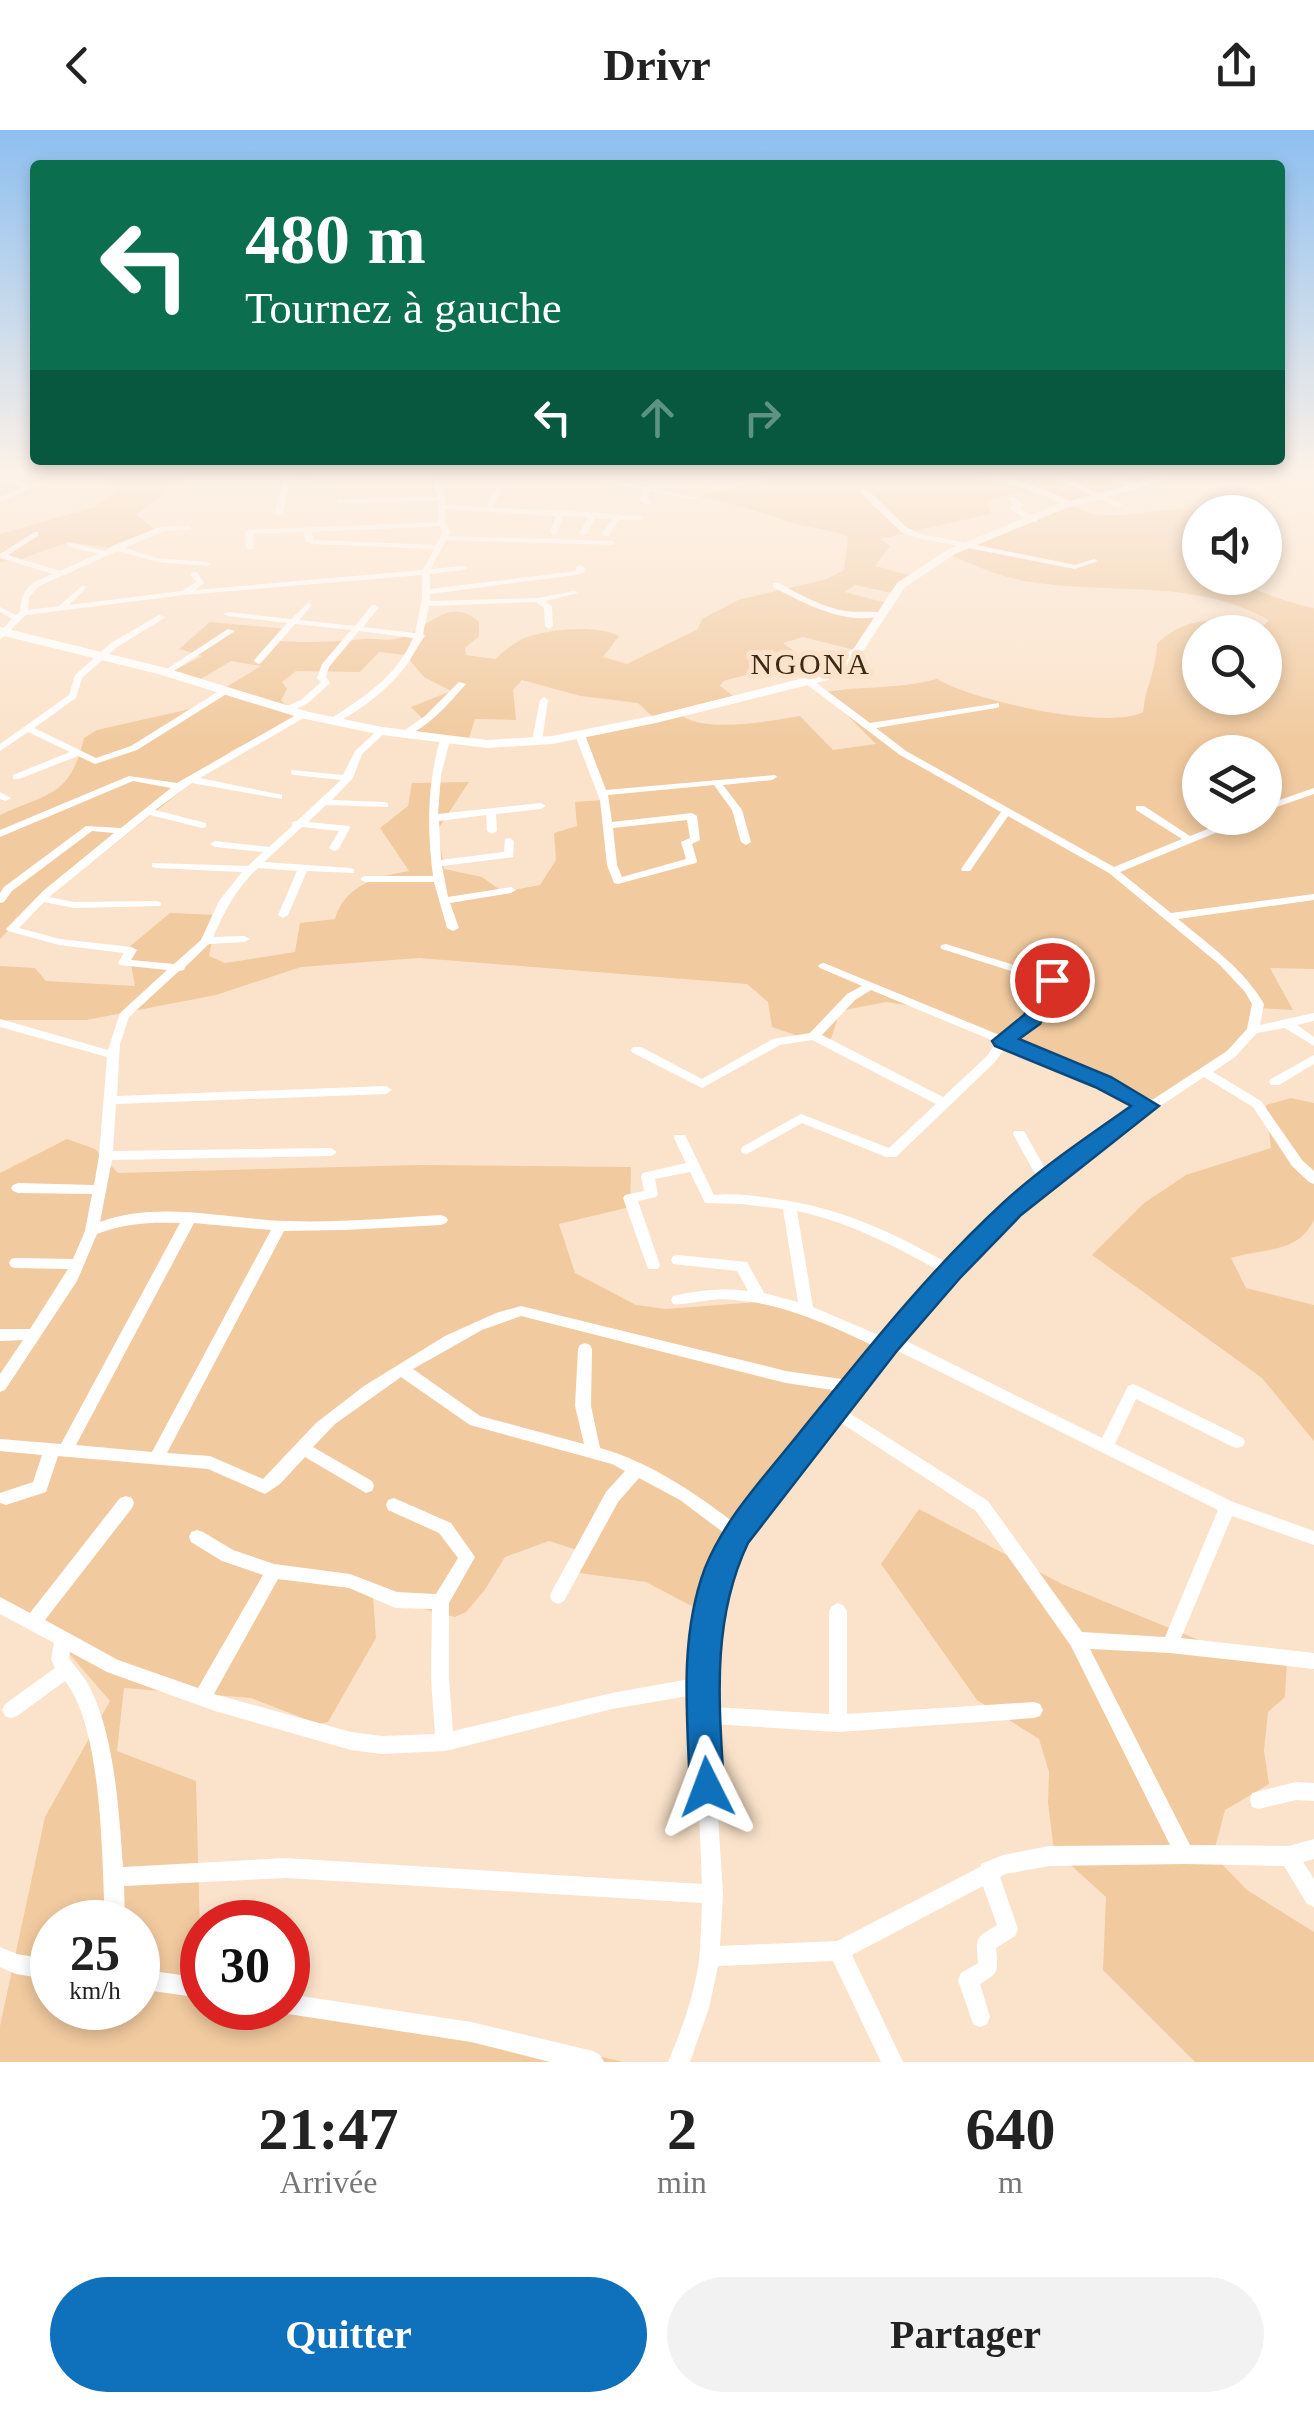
<!DOCTYPE html>
<html lang="fr">
<meta charset="utf-8">
<style>
body{margin:0;font-family:Georgia,serif;background:#f2f2f2;color:#222;height:100vh;display:flex;flex-direction:column;font-size:38px;white-space:nowrap}
*{box-sizing:border-box;margin:0}
p{font-size:32px;color:#767676}
.icon{flex:none;width:55px;height:55px;fill:none;stroke:currentColor;stroke-width:2;stroke-linecap:round;stroke-linejoin:round}
.map{position:relative;height:1932px;overflow:hidden}
.side{display:flex;flex-direction:column;background:#fff;flex:1}
.side>*{flex:none}
.hud{position:absolute;left:30px;top:30px;width:1255px;height:305px;border-radius:10px;box-shadow:0 5px 15px #0003;background:#0b6e4f;color:#fff;overflow:hidden}
.controls{position:absolute;left:1182px;top:365px;display:grid;gap:20px}
.controls a{display:grid;place-items:center;width:100px;height:100px;border-radius:50%;background:#fff;box-shadow:0 5px 15px #0003;font-size:50px}
.speed{position:absolute;left:30px;top:1770px;display:flex;gap:20px;font-size:50px;font-weight:700;text-align:center}
.speed>*{display:grid;place-content:center;width:130px;height:130px;border-radius:50%;background:#fff;box-shadow:0 5px 15px #0003;line-height:1}
.speed small{font-size:25px;font-weight:400}
.speed .limit{border:15px solid #d22;background:#fff;color:#111}
.pin{position:absolute;display:grid;place-items:center;width:85px;height:85px;color:#fff;margin:-42px;border:5px solid #fff;border-radius:50%;box-shadow:0 2px 10px #0007}
.me{position:absolute;width:110px;margin:-55px;rotate:357deg;stroke-linejoin:round;filter:drop-shadow(0 0 8px #0008)}
.turn{display:flex;align-items:center;gap:35px;height:210px;padding:0 50px;font-size:45px}
.turn .icon{width:130px;height:130px;stroke-width:2.5}
.turn b{display:block;font-size:70px;line-height:85px}
.lanes{display:flex;align-items:center;height:95px;padding:0 50px;background:#0003;justify-content:center;gap:50px;direction:ltr}
.lanes .off{opacity:.35}
.eta{display:flex;justify-content:space-evenly;align-items:center;height:170px;text-align:center}
.eta b{font-size:60px;font-weight:800;line-height:70px}
.action{display:flex;gap:20px;margin-top:auto;padding:20px 50px}
.action a{flex:1;height:115px;border-radius:60px;background:#0f70bc;color:#fff;font-size:40px;font-weight:800;line-height:115px;text-align:center}
.action a+a{background:#f2f2f2;color:#222}
header{display:flex;justify-content:space-between;align-items:center;height:130px;padding:0 50px;background:#fff;font-size:45px;font-weight:800}
.map>svg:first-child{display:block}
.green{fill:#f1ca9f;fill-rule:evenodd}
.lines{fill:none;stroke-linecap:round;stroke-linejoin:round}
.minor{fill:#fff;fill-rule:evenodd}
.tertiary{fill:#fff;fill-rule:evenodd}
.route{fill:#0f70bc;stroke:#0a497a;stroke-width:2.5}
.labels{text-anchor:middle;dominant-baseline:central;stroke-width:10;stroke-linejoin:round;paint-order:stroke}
.far-quarter-label{font-size:30px;letter-spacing:2.5px;fill:#3b2915;stroke:#fbe3cb}
</style>
<header><svg class="icon" aria-label="back" viewBox="0 0 24 24"><path d="M15 5l-7 7 7 7"/></svg>Drivr<svg class="icon" aria-label="share" viewBox="0 0 24 24"><path d="M12 15V3M7 8l5-5 5 5M5 13v7h14v-7"/></svg></header>
<div class="map">
<svg width="1314" height="1932" viewBox="0 0 1314 1932">
<rect width="100%" height="100%" fill="#fbe3cb"/>
<g class="green">
<path d="M99,342H203L172,357L136,385L154,399L115,419L69,412L18,430L0,432V404L94,377L116,362Z"/>
<path d="M775,342H1197L1070,374C1112,400 1155,372 1200,382V448C1238,448 1275,471 1314,478V839L1270,838L1293,880L1259,878L1253,908L1154,970L937,880L886,872L840,881L831,909L804,908L772,897L768,872L747,854L419,828L301,837L216,865L86,890H0V836L35,838L46,851L135,856L128,818L170,783L217,785L209,826L225,833L295,822L300,793L335,789C344,756 377,746 409,741L380,698L408,676L412,653L469,652L438,699L444,739L482,747L503,762L540,755L556,730L554,703L577,696L575,672L604,670L580,605L655,589L638,573L581,566L522,550L513,560L516,590L475,589L468,611L405,604L422,588L411,577L451,561L424,547L405,525L379,522L360,542L296,541L282,552L287,559L281,570L290,579L306,585L233,620L93,731L63,744L0,809V685C51,662 70,666 84,608L97,600L190,579L261,536L231,531L196,552L169,543L202,526L179,519L210,492L288,499L279,511C309,513 335,512 364,509C375,508 386,511 396,509C426,503 447,463 479,492V506L465,518L466,525L495,529C503,522 512,514 522,509C546,499 596,494 619,506L603,527L627,534L698,499L702,489L738,470L827,449L844,440L848,407C831,398 811,399 792,393C758,382 735,373 698,367L764,350L759,347ZM1031,359L1066,373L1003,402L944,422C973,435 1001,448 1032,452C1114,465 1193,448 1269,490L1264,495C1219,492 1192,481 1157,514C1157,538 1145,558 1143,582C1107,601 971,570 937,549C900,559 863,556 824,562L876,614L833,620L800,586C769,591 704,604 679,584L736,568L720,556L723,551L773,538L762,532L797,523L783,513L803,507L855,520L890,474L845,462L855,455L897,464L913,446L875,436L890,416L880,409L990,384L987,371ZM1200,502H1265V568H1200ZM1200,622H1265V688H1200Z"/>
<path d="M1291,968L1314,973V1090C1297,1124 1264,1118 1231,1128L1246,1158L1314,1175V1311L1262,1248L1092,1125L1144,1073L1186,1045L1271,1018L1266,975Z"/>
<path d="M67,1009L95,1019L118,1043L418,1035L631,1037L630,1077L559,1094L575,1143L636,1175L666,1179L770,1171L887,1210L840,1255L839,1265L710,1437L701,1481L646,1452L579,1443L586,1423L549,1411L505,1427L484,1461L466,1482L455,1487L373,1466L376,1508L328,1592L318,1594L251,1568L124,1558L117,1621L196,1651L202,1878H288V1874L496,1902L623,1932H0V1896L45,1687L110,1571L59,1512L0,1482V1043ZM52,1792H138V1878H52Z"/>
<path d="M919,1379L1062,1454L1218,1518L1287,1531L1285,1567L1268,1582L1264,1621L1269,1654L1225,1680L1213,1725L1247,1760L1314,1802V1932H1195L1103,1840L1106,1767L1054,1720L1048,1673L1049,1642L1039,1609L977,1570L881,1434Z"/>
</g>
<g class="lines">
<g class="minor">
<path d="M285,342H291L290,347L430,345V342H436L446,369L445,375L486,377L494,360L498,358L502,360L492,378L561,380L641,386L645,388L641,390L619,389L609,406H606L602,404L612,389L595,388L587,404L583,406L579,404L588,387L563,386L558,402L554,404L550,402L556,386L445,379V390L450,403L448,406L612,411L616,413L612,415L446,410L431,439L463,436L467,438L463,440L430,444V459L576,441V437L580,435L584,437L585,442L576,445L430,464V471L538,468L574,461L578,463L545,471L552,477L553,496L549,499L545,496L544,478L536,472L429,476L423,504L425,506C419,513 414,524 408,533C390,558 361,581 333,594L330,593V589C363,568 397,546 413,508L359,501L329,537L326,547L330,552L329,554L307,574L288,582L283,579L285,577L301,570L321,552L317,548L322,534L351,500L295,494L261,533L258,534L254,531L255,529L287,493L228,486L224,484L228,482L291,489L308,473L312,475L299,490L355,496L372,475H375L379,477L363,497L415,503L422,469V445L184,465L26,485L0,510V502L12,489L0,482V477L16,485L20,482C22,456 31,453 53,444L0,428V424L35,402H38V406L8,425L60,441L98,424L67,416V412L105,421L112,416L160,397L188,396H191V400L164,401L125,418L157,428L207,432L211,434L207,436L157,432L118,421L39,456L29,467L28,480L59,476L83,455L87,457L69,475L182,461L196,452L190,444L194,442H197L204,453L195,460L423,440L434,419L311,414L307,412L303,402L253,404L254,418L250,420L246,418L245,402L249,400L438,392V371L339,373L335,371L339,369L438,367L432,349L290,351L283,383L279,385L275,383L283,351L188,352L184,350L188,348L283,347ZM440,396L442,403L436,415L314,410L311,402Z"/>
<path d="M521,342H527L524,349L518,348Z"/>
<path d="M560,342H573L697,368L693,370L650,361L647,369L651,373L647,375L639,370L643,360Z"/>
<path d="M677,342H687L716,352L710,353Z"/>
<path d="M964,342C998,342 1046,358 1076,374L1069,376L1021,357Z"/>
<path d="M1042,342H1051L1124,375L1117,377Z"/>
<path d="M1101,342H1109L1141,358L1134,360Z"/>
<path d="M0,344L30,356L31,358L0,372V367L21,358L0,349Z"/>
<path d="M861,359H867L907,398L922,404L1075,435L1094,429L1098,431L1075,439L917,408L901,402L861,363Z"/>
<path d="M1009,367H1015L1024,376L1020,378L1037,388V392H1031L1011,380V376L1015,375L1009,371Z"/>
<path d="M773,453H779C800,465 822,477 846,481C860,483 875,480 886,484C850,498 805,474 773,457Z"/>
<path d="M159,485L166,487L117,517L82,548L76,568L34,598L96,628L131,616L222,559H228V563L137,620L95,634L78,626L19,649H13V645L70,622L28,602L0,621V614L69,565L75,545L111,513Z"/>
<path d="M228,499L235,501L169,544L162,542Z"/>
<path d="M805,549H811L870,593L999,573V577L996,578L876,598L906,621L1114,737L1182,709L1136,680V676H1144L1190,706L1235,688H1248L1247,690L1120,742L1171,783L1314,764V770L1178,789C1209,815 1244,839 1264,874L1260,895L1314,883V891L1297,895L1314,907V916L1285,898L1257,903L1235,927L1213,942L1261,971L1302,1030L1314,1041V1054L1309,1052L1292,1036L1253,977L1204,947L1096,1019L1043,1059L980,1119L900,1208L1102,1308L1128,1256L1133,1254L1138,1256L1243,1308L1245,1312L1243,1316L1237,1318L1231,1316L1136,1269L1115,1314L1233,1372L1314,1401V1415L1232,1386L1181,1508L1314,1523V1539L1170,1523L1090,1519L1190,1715L1289,1716L1314,1709V1729L1303,1732L1314,1749V1777L1307,1774L1284,1736L1185,1734L1049,1736L1005,1744L1000,1747L1018,1799L1015,1806L996,1818C998,1841 1000,1842 980,1854L990,1887L987,1894L980,1897L973,1894L958,1850L961,1843L978,1833C976,1807 974,1809 997,1795L983,1756L852,1825L903,1932H881L833,1831L718,1836L709,1878L690,1932H668C681,1902 692,1871 698,1838C701,1817 701,1795 702,1773L286,1748L124,1756L125,1792H105C102,1731 103,1599 65,1551L17,1586L11,1588L5,1586L2,1580L5,1574L55,1538L51,1529L54,1513L0,1484V1467L30,1483L120,1368L126,1366L132,1368L134,1373L132,1378L45,1490L118,1530L198,1558L263,1445L222,1431L191,1412L189,1407L191,1402L197,1400L203,1402L233,1420L274,1434L350,1444L397,1462L436,1464L458,1428L439,1403L388,1380L386,1375L388,1370L394,1368L451,1393L475,1427L449,1473V1549L453,1601L612,1563L695,1548L698,1506L709,1455L728,1406L680,1370L639,1348L618,1372L564,1471L558,1474L552,1471L550,1466L552,1461L606,1362L625,1341L612,1334L470,1295L401,1247L335,1294L313,1317L372,1351L374,1356L372,1361L366,1363L305,1327L280,1354L265,1364L208,1339L58,1326L46,1362L6,1375L0,1373V1363L33,1352L42,1325L0,1321V1309L61,1314L180,1093C151,1092 125,1093 97,1104L77,1151L5,1260L0,1262V1244L23,1210L0,1211V1199H30L68,1139L16,1138L11,1137L9,1133L11,1129L16,1128L73,1129L85,1101L92,1064L18,1063L13,1061L11,1058L13,1055L18,1053L94,1055L99,1026L107,927L0,897V889L108,920L120,883L167,840L120,835L118,833L124,823L59,815L8,801L6,799L43,761L114,703L92,701L12,761L4,772L0,773V763L4,757L86,696L121,698L171,658L133,651L0,707V700L129,646L177,653L301,582H307V586L200,648L282,665V669L192,653L155,680L206,693V697L202,698L150,685L49,767L74,772L156,771L160,772L161,774L160,776L74,778L44,772L19,798L60,809L131,817L137,820L131,830L174,834L201,810L219,771L242,742L156,738L152,737V733L248,736L263,722L215,717L210,714L215,711L269,717L292,696V692L297,691L341,650L294,645L291,644V640L343,645L355,621L379,599L382,598L387,601L362,624L353,648L332,670L384,672L388,673V677L326,675L308,692L349,696L350,698L338,720L334,721L329,718L339,701L302,697L264,732L350,738L354,739V743L307,741L288,785L283,788L278,785L297,741L258,738C236,758 225,781 213,807L244,806L250,809L244,812L209,814L185,837L184,840L179,841L129,887L120,914L117,966L386,956L392,960L386,964L116,974L113,1021L331,1018L337,1022L331,1026L112,1030L100,1092C158,1070 226,1089 286,1091C337,1093 389,1088 441,1085L446,1087L448,1090L446,1093L441,1095L344,1100L284,1101L167,1323L210,1326L263,1349L316,1293L364,1256L445,1206L496,1183L521,1176L786,1241L848,1250L876,1217C831,1196 785,1174 735,1170C725,1169 714,1169 704,1171C693,1172 684,1175 673,1174L671,1170L673,1166C698,1160 722,1158 748,1161L737,1141L673,1134L671,1130L673,1126L678,1125L747,1132L764,1163L798,1172L783,1079L741,1074L705,1073L690,1042L655,1049L658,1064L656,1067L638,1071L660,1135L658,1139H648L623,1068L625,1065L644,1061L641,1046L643,1043L686,1033L674,1008L675,1005H685L714,1065C735,1063 755,1066 776,1069C841,1078 892,1102 949,1134L1008,1075L1038,1049L1013,1004L1014,1001H1024L1047,1042L1140,977L1099,955L1006,916L995,932L896,1027H886L802,993L747,1024L742,1023L741,1020L742,1017L801,984L889,1018L936,974L812,910L780,915L702,958L633,923L631,920L633,917H641L702,949L773,909L810,903L847,864L862,856L820,838L818,836L820,834L824,833L1002,906L1027,887L1045,852L942,819L940,817L942,815L946,814L1056,848L1058,850L1036,892L1012,910L1107,949L1149,972L1227,921L1247,899L1252,874L1245,862L1220,835L1109,743L1008,686L970,741H962L961,739L1001,682L900,625L805,553ZM871,860L996,912L987,926L943,967L822,905L855,870ZM797,1081C849,1092 895,1116 941,1142L883,1207L813,1177ZM194,1093L271,1100L152,1322L76,1315ZM521,1186L786,1253L839,1261L736,1394C695,1363 650,1332 600,1318L591,1276L592,1219L590,1215L585,1213L580,1215L578,1219L575,1276L584,1314L480,1286L413,1239L482,1200ZM892,1218L1218,1380L1165,1507L1082,1502L988,1371L843,1279ZM835,1289L976,1381L1071,1516L1170,1715L1049,1716L1003,1725L981,1734L980,1737L837,1811L720,1816L723,1764L712,1594L838,1602L1034,1588L1040,1586L1043,1580L1040,1574L1034,1572L847,1584V1481L844,1476L838,1473L832,1476L829,1481V1584L712,1577L716,1506L726,1455L744,1408ZM278,1449L349,1458L396,1478L432,1479L431,1549L435,1604L382,1606L351,1602L214,1564ZM70,1522L107,1542L215,1581L351,1620L382,1624L445,1621L612,1579L694,1565L702,1754L286,1728L123,1737C119,1683 115,1609 91,1560C86,1548 76,1539 69,1528Z"/>
<path d="M459,552L466,554C451,571 424,603 402,606V602L425,586Z"/>
<path d="M544,567L548,570L542,611L537,614L532,611L540,570Z"/>
<path d="M580,602L585,605L606,660L775,645L777,647L772,650L723,655L742,680L751,712L746,715L741,712L732,680L714,655L608,665L612,692L692,683L697,686L700,710L692,714L697,731L696,733L618,754L614,753L607,735L600,670L575,605ZM687,690L690,708L681,712L686,729L622,747L617,735L613,698Z"/>
<path d="M445,607L450,610L441,645L438,684L541,673L546,676L541,679L496,684L497,701L492,704L487,701L486,685L439,691L441,730L504,722L505,709L509,708L514,711L513,727L442,736L448,767L511,757L516,760L511,763L450,773L459,798L453,801L447,798L434,752H365L360,749L365,746H433C427,699 427,655 440,610Z"/>
<path d="M1314,658V664L1265,681V675Z"/>
<path d="M0,662L11,668L6,671L0,669Z"/>
<path d="M1314,925V934L1279,955H1271L1269,952L1271,949Z"/>
<path d="M1296,1652L1314,1653V1671L1296,1670L1259,1679L1252,1677L1250,1670L1252,1663Z"/>
<path d="M0,1817L17,1824L52,1830V1850L16,1844L0,1837Z"/>
<path d="M138,1839L202,1848V1868L138,1859Z"/>
<path d="M288,1864L471,1892L593,1921L600,1925L604,1932H550L471,1912L288,1884L281,1881L279,1878H288Z"/>
</g>
<path class="tertiary" d="M1179,342H1195L1066,378L955,424L905,457L862,523L828,550L656,593L552,614L487,618L382,605L301,588L158,544L0,505V497L166,538L309,582L382,597L487,610L552,606L656,585L820,544L854,518L897,453L947,420L1058,374Z"/>
</g>
<linearGradient id="sky" x2="0" y2="1"><stop stop-color="#8dbff0"/><stop offset="0.56" stop-color="#fdf2e8"/><stop offset="1" stop-color="#fdf2e8" stop-opacity="0"/></linearGradient>
<rect width="1314" height="612" fill="url(#sky)"/>
<path class="route" d="M1052,844L1063,850L1040,894L1019,909L1111,947L1159,976L1021,1085L960,1148L896,1222L748,1413C711,1491 719,1573 724,1657L719,1668L707,1673L695,1668L690,1657C687,1584 679,1507 705,1438C726,1386 767,1344 801,1301C865,1222 928,1142 1003,1073C1042,1037 1087,1007 1131,976L1095,957L995,916L992,911L1024,885L1045,846Z"/>
<g class="labels">
<g class="far-quarter-label">
<text x="811" y="533">NGONA</text>
</g>
</g>
</svg>
<div class="controls">
<a><svg class="icon" aria-label="sound" viewBox="0 0 24 24"><path d="M4 9h4l5-4v14l-5-4H4zM17 9q2 3 0 6"/></svg></a>
<a><svg class="icon" aria-label="search" viewBox="0 0 24 24"><circle cx="10" cy="10" r="6"/><path d="M15 15l6 6"/></svg></a>
<a><svg class="icon" aria-label="layers" viewBox="0 0 24 24"><path d="M12 4l9 5-9 5-9-5zM3 14l9 5 9-5"/></svg></a>
</div>
<div class="speed"><div>25<small>km/h</small></div><div class="limit">30</div></div>
<div class="pin" style="left:1052px;top:850px;background:#d93025"><svg class="icon" aria-label="arrive" viewBox="0 0 24 24"><path d="M6 21V4h12l-3 4 3 4H6"/></svg></div>
<svg class="me" style="left:707px;top:1657px" viewBox="-20 -20 40 40"><path d="M0-17L14 15 0 8-14 15z" fill="#0f70bc" stroke="#fff" stroke-width="4"/></svg>
<div class="hud">
<div class="turn"><svg class="icon" aria-label="left" viewBox="0 0 24 24"><path d="M17 20v-9H6M10 6l-5 5 5 5"/></svg><div><b>480 m</b>Tournez à gauche</div></div>
<div class="lanes"><svg class="icon" aria-label="left" viewBox="0 0 24 24"><path d="M17 20v-9H6M10 6l-5 5 5 5"/></svg><svg class="icon off" aria-label="ahead" viewBox="0 0 24 24"><path d="M12 20V5M6 11l6-6 6 6"/></svg><svg class="icon off" aria-label="right" viewBox="0 0 24 24"><path d="M7 20v-9h11M14 6l5 5-5 5"/></svg></div>
</div>
</div>
<section class="side">
<div class="eta">
<div><b>21:47</b><p>Arrivée</p></div>
<div><b>2</b><p>min</p></div>
<div><b>640</b><p>m</p></div>
</div>
<div class="action"><a>Quitter</a><a>Partager</a></div>
</section>
